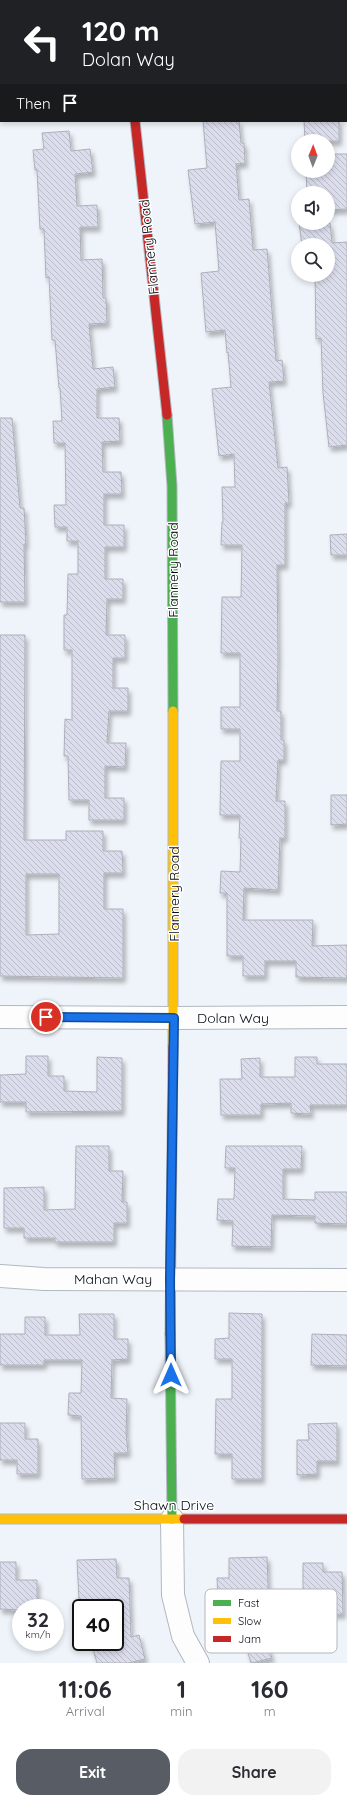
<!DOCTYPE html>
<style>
body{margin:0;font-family:Quicksand,sans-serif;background:#f2f2f3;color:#2b2b33;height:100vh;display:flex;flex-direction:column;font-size:15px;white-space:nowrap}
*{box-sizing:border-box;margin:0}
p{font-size:13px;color:#7c7c81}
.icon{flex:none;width:22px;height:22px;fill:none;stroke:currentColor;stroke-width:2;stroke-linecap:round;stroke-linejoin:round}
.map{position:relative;height:1663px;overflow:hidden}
.panel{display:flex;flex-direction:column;background:#fff;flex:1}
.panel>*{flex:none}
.guide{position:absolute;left:0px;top:0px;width:347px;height:122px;box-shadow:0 2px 6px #0003;background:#202124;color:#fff;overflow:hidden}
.needle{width:26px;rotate:1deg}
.buttons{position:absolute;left:291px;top:134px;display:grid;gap:8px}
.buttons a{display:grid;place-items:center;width:44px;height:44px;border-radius:50%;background:#fff;box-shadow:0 2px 6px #0003;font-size:20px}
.speed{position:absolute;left:12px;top:1599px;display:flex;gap:8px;font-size:20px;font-weight:700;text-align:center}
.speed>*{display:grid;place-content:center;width:52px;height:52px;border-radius:50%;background:#fff;box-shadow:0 2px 6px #0003;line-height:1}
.speed small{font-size:10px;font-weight:400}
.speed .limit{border:2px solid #111;border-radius:6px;background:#fff;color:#111}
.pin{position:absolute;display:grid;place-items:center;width:34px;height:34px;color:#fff;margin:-17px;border:2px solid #fff;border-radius:50%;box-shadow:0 1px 4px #0007}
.me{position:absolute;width:44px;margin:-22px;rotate:0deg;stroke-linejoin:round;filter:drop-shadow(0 0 3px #0008)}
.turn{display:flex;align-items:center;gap:14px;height:84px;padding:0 16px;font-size:18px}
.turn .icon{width:52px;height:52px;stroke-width:2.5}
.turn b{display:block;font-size:28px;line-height:34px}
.then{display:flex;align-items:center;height:38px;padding:0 16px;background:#0003;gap:8px;font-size:15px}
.eta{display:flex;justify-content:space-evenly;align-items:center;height:68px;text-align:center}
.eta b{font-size:24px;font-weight:800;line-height:28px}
.cta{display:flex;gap:8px;margin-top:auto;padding:8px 16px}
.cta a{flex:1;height:46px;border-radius:16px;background:#585d65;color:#fff;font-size:16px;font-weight:800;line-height:46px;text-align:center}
.cta a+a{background:#f2f2f3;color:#2b2b33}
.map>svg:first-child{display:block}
.building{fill:url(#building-back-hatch);stroke:#aeb0b9;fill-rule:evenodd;filter:url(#shadow)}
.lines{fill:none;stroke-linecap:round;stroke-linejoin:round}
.street-casing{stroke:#b1b8bf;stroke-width:24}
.fast-casing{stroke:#b1b8bf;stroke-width:11}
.slow-casing{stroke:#b1b8bf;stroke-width:11}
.jam-casing{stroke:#b1b8bf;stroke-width:11}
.street{stroke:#fdfdfe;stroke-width:22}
.fast{stroke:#4caf50;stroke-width:9}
.slow{stroke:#ffc107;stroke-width:9}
.jam{stroke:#c62828;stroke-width:9}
.route-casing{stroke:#114b97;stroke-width:10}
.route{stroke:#1a73e8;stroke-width:7}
.labels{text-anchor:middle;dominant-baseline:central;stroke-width:3;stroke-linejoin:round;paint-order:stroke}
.street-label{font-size:14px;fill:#060c15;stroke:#fff}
.key{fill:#fff;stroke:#b4b6b9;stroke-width:1}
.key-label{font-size:11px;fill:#060c15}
</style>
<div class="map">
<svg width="347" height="1663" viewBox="0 0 347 1663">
<defs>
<pattern id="building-back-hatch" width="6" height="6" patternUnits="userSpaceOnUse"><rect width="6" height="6" fill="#dbdded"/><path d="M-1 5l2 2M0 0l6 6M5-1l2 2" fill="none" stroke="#babcca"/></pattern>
<filter id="shadow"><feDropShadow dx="2.5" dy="4.5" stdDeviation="2" flood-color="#0004"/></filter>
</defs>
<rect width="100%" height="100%" fill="#eff4fa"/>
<g class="building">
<path d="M203,121H239L241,143H244L245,163L236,164L239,200L249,199L253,250L267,249L276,361L282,360L284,381L269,382L278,468L287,467L289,503H285V565H277L278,658L277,711H281V740H284V760H278L276,801H285V838H280L278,890L244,888L243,920H313L312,946L347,945V978L296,977V961H265V976H243V956H227V893H220L221,871L240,872L241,838H239L240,815H220L221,761H240V729H221V707H240V653H221L222,597H241L242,545H221L222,522H223L222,487H235L234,454L219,456L212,389L231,387L228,352L227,353L225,330L206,332L201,273L219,271L215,222L195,224L188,170L207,168Z"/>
<path d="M304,121H339V141H305Z"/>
<path d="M69,131L71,151L90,149L93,172L75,174L77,206L97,205L98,227H80L81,260L102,259L103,298H106L107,323L89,324L93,369L113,367L115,387L97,389V418H119L120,441L102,442L103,472H121L122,494H104V525H124V547H105V579H123V599H107L106,635H125V658H113V688H128V711H109L107,743H126L125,767L105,766V798H124V820H89V800H69L68,756H64L65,719L72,720V650H64V615H67L68,574H78V541H67V527H55L54,505H66L65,443H54L53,421H62L60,388H59L55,340H52L49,277L46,278L44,229H40L37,170H35L33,150L44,149L42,133Z"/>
<path d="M328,154H347V209L328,210V193H307L306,171H328Z"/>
<path d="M299,223H330L332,243L347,242V445L329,447L323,393L321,338L316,339L315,275H328V245H302Z"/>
<path d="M0,418H12L20,508H24L26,544H24L25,602H0Z"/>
<path d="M347,534V555H331L330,535Z"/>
<path d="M0,635H25L24,840H66V831H103V851H122L123,873H104V909H123V978L0,976ZM26,874H59V934L26,935Z"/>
<path d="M331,795H347V824L331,825Z"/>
<path d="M26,1056H48V1076H64V1091L97,1092V1057L122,1058V1111L26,1112V1102H0V1075L26,1074Z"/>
<path d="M295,1057H317V1064H347V1105H310L311,1114L291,1113V1103L261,1104V1115H221L220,1079H242L241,1059L260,1058V1077H295Z"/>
<path d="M76,1146H109V1171H123L122,1202H127V1223H114V1242H55V1238H24V1228H4V1188L44,1187V1210L75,1209Z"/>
<path d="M226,1146H302L301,1169H283V1199L315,1200V1192H347V1224L315,1223V1216L272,1215L271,1247L232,1246L233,1221L217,1220L218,1199H234L235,1168H225Z"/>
<path d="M229,1313L262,1314V1479H232V1454H215L216,1399H232V1359H215V1339L229,1338Z"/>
<path d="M79,1314H114V1339H128V1359L112,1360L111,1398L127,1399L126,1432L128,1453H114L115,1478L82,1479L81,1416L68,1415L69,1393H81L82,1360H44V1365H0V1334H25V1317H45V1335H80Z"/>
<path d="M312,1334L347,1335V1366L311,1365Z"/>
<path d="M0,1423H25V1439H38V1474H17V1460H0Z"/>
<path d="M337,1423V1461H317V1474L297,1475V1440H309L308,1424Z"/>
<path d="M267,1557L269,1612L282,1608L290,1634L266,1641L272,1658L251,1663L232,1598L218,1599L217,1578H229V1558Z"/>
<path d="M116,1559L117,1578H129L131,1637L139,1635L145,1659L128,1663H97L91,1642H115V1608H112L111,1599L79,1600L77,1560Z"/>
<path d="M0,1562H16V1580H37V1608H21V1610L0,1609Z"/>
<path d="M303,1563H323V1572H342L343,1614H315V1597H303Z"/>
</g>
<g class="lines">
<g class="street-casing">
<g id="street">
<path d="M0,1017L174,1018L347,1017"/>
<path d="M0,1276L44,1279L347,1280"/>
<path d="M172,1519L173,1595L183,1636L198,1663"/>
</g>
</g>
<g class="fast-casing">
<g id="fast">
<path d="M122,0V1"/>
<path d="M167,415L172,486L173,711"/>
<path d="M170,1334L172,1519"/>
</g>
</g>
<g class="slow-casing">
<g id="slow">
<path d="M173,711V1046"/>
<path d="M0,1519H184"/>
</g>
</g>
<g class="jam-casing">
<g id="jam">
<path d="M135,121L167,415"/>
<path d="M170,1334L173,1046"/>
<path d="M184,1519H347"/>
</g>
</g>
<use href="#street" class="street"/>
<use href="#fast" class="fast"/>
<use href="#slow" class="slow"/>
<use href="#jam" class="jam"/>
</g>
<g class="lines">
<g class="route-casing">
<path id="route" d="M46,1017L174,1018L170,1279L171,1375"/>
</g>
<use href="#route" class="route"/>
</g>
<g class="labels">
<g class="street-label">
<text transform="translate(149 247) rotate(-96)">Flannery Road</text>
<text transform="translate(173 570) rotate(-90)">Flannery Road</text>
<text transform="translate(174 894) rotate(-90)">Flannery Road</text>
<text x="233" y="1018">Dolan Way</text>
<text x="113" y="1279">Mahan Way</text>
<text x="174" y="1505">Shawn Drive</text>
</g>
</g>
<rect x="205" y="1589" width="132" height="64" rx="6" class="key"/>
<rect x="213" y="1600" width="18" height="6" fill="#4caf50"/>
<rect x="213" y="1618" width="18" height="6" fill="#ffc107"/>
<rect x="213" y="1636" width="18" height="6" fill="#c62828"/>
<g class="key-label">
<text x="238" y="1607">Fast</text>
<text x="238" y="1625">Slow</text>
<text x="238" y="1643">Jam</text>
</g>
</svg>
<div class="buttons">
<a><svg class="needle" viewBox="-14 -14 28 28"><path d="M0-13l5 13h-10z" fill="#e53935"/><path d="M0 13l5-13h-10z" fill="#7c7c81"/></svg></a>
<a><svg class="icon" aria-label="sound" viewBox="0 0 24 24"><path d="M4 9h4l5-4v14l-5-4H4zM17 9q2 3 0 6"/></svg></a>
<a><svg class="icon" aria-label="search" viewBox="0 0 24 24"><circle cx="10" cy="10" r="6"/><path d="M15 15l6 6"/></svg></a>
</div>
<div class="speed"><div>32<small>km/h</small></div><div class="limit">40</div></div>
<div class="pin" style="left:46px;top:1017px;background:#d93025"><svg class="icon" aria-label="arrive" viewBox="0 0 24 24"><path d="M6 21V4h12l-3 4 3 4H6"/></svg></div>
<svg class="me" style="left:171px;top:1375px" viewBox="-20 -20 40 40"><path d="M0-17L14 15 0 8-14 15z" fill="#1a73e8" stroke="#fff" stroke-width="4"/></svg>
<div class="guide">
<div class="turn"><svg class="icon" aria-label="left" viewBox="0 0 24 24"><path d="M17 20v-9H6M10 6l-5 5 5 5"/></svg><div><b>120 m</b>Dolan Way</div></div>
<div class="then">Then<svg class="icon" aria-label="arrive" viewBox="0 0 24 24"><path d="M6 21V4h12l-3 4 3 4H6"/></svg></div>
</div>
</div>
<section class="panel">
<div class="eta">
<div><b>11:06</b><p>Arrival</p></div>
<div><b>1</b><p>min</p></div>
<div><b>160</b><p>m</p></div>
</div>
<div class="cta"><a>Exit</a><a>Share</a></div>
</section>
